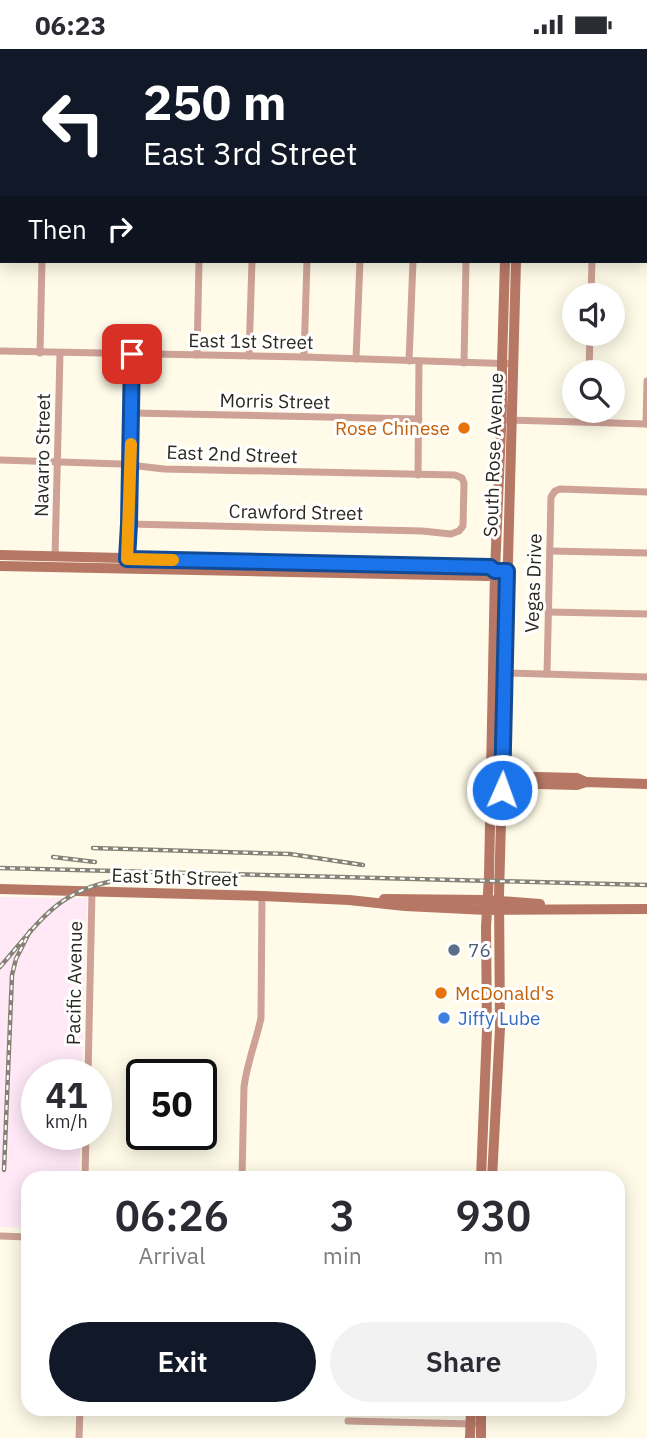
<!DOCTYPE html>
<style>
body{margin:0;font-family:"IBM Plex Sans",sans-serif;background:#f2f2f3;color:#2b2b33;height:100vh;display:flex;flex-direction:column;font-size:26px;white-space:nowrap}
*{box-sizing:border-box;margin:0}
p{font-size:23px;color:#7c7c81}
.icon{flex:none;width:38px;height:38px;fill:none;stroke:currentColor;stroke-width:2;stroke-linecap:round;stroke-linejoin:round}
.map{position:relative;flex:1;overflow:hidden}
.side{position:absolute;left:21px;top:1122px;width:604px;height:245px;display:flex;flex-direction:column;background:#fff;border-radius:21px;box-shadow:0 4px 18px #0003}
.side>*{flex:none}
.guide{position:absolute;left:0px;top:0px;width:648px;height:214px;box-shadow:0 4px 18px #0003;background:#111827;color:#fff;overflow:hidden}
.buttons{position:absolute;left:562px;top:234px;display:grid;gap:14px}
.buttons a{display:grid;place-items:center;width:63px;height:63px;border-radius:50%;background:#fff;box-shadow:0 4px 18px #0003;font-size:35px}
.speed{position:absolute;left:21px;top:1010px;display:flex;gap:14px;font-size:35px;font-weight:700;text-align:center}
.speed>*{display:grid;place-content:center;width:91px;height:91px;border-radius:50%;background:#fff;box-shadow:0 4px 18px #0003;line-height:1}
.speed small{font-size:18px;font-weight:400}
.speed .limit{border:4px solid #111;border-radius:10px;background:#fff;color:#111}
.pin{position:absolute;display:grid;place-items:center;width:60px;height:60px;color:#fff;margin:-30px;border-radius:14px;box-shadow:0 4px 10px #0006}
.me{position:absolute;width:77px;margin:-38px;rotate:2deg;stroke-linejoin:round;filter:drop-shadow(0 0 5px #0008)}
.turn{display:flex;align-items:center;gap:24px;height:147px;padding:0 28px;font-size:32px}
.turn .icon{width:91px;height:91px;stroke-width:2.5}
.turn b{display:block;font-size:49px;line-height:60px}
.then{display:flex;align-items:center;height:66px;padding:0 28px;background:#0003;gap:14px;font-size:26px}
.eta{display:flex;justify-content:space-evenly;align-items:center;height:119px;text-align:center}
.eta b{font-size:42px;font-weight:600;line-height:49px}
.primary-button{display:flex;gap:14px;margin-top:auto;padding:14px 28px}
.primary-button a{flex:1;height:80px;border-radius:42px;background:#111827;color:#fff;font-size:28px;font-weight:600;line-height:80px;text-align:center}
.primary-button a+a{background:#f2f2f3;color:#2b2b33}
.status{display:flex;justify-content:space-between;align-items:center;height:49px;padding:0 35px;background:#fff;direction:ltr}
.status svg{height:19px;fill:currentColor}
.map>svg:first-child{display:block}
.industrial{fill:#ffe9f7}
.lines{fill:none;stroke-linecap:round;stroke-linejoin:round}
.street{stroke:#cea296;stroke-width:7}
.secondary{stroke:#b67765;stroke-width:10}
.rail-casing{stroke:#868376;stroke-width:4.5}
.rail{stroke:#fff;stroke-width:2;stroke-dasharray:5;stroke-linecap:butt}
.route-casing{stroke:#114b97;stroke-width:18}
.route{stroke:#1a73e8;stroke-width:12}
.slow{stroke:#f59e0b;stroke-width:12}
.food-dot{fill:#e8710a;stroke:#fff;stroke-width:2.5}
.service-dot{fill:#5c6f8a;stroke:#fff;stroke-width:2.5}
.shop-dot{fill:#3f7fe0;stroke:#fff;stroke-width:2.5}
.labels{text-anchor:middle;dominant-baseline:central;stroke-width:6;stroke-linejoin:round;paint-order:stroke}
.street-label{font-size:19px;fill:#2a281f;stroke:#fff}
.food-label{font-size:19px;fill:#c56008;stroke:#fff;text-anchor:end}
.service-label{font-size:19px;fill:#4e5e75;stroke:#fff;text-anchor:start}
.shop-label{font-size:19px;fill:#366cbe;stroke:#fff;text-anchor:start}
</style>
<div class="status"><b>06:23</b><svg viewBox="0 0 49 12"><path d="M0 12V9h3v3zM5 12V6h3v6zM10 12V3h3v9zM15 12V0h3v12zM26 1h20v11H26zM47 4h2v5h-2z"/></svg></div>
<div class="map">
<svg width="647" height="1389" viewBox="0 0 647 1389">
<rect width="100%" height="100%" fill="#fffbe8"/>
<path class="industrial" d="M0,848L87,849L82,1025L37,1026V1085H81L79,1129H28V1179L0,1178Z"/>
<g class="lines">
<g class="street">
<path d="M178,2V0"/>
<path d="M0,30H2"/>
<path d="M0,83H2"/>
<path d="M646,105H647"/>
<path d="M0,179H2"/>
<path d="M591,247L592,212"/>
<path d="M0,302L304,308L514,315"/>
<path d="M40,304L42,212"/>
<path d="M197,306L199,212"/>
<path d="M249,307L252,212"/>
<path d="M304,308L307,212"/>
<path d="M356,310L360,212"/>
<path d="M409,312L413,212"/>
<path d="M464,314L466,212"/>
<path d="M589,324L590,285"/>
<path d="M132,364L419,370"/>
<path d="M508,371L647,375"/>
<path d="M587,373L588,362"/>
<path d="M646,375L647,332"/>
<path d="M0,411L121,415L164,420L455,426L462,429L464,434L463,477L459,482L451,485L422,482L129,475"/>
<path d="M418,426L419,312"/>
<path d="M550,502L647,504"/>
<path d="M55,508L60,304"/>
<path d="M127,511L129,475L132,305"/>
<path d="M548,563L647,565"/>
<path d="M506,624L647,628"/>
<path d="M547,625L551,448L555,442L560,440L647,443"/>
<path d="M88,1026L92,843"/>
<path d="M85,1129L86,1085"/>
<path d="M242,1129L244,1038C247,1014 256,992 261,969L262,847"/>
<path d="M0,1187L28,1188"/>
<path d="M348,1372L473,1375"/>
<path d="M79,1389L80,1360"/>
</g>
<g class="secondary">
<path d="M510,2V0"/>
<path d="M521,2V0"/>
<path d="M0,506L490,518L495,522H500"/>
<path d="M0,517L488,527L495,522"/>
<path d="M499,727L577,729L586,733"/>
<path d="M498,734L577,736L586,733L647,735"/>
<path d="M0,840L262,847L349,851L405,857L487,861L647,860"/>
<path d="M384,850L487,851L540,855"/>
<path d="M481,1129L487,981L486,878L489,827L495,522L502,356V314L505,212"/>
<path d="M492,1129L500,979L499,846L516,212"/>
<path d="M470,1389L471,1360"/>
<path d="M481,1389V1360"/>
</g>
<g class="rail-casing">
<g id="rail">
<path d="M93,799L290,805L363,816"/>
<path d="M53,808L95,813"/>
<path d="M0,819L647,836"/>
<path d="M0,918C41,871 59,838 126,830"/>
<path d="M4,1121L12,926L16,910L30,882"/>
</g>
</g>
<use href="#rail" class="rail"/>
</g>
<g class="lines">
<g class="route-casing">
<path id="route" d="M132,305L129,475L127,510L490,518L495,522H507L502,741"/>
</g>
<use href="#route" class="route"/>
<path class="slow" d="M131,395L127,510L173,511"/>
</g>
<g class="food-dot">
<circle cx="464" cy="379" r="7"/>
<circle cx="441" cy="944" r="7"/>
</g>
<circle class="service-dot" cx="454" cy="901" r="7"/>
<circle class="shop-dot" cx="444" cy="969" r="7"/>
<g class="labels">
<g class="street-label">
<text transform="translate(251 292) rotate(1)">East 1st Street</text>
<text transform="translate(275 352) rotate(1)">Morris Street</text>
<text transform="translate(232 405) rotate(2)">East 2nd Street</text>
<text transform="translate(42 406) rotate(-89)">Navarro Street</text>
<text transform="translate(493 406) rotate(-88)">South Rose Avenue</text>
<text transform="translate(296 463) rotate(1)">Crawford Street</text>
<text transform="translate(533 534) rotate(-88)">Vegas Drive</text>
<text transform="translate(175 828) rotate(2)">East 5th Street</text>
<text transform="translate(74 934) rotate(-89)">Pacific Avenue</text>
</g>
<g class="food-label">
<text x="450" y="379">Rose Chinese</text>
<text x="455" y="944" text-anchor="start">McDonald's</text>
</g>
<g class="service-label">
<text x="468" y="901">76</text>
</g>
<g class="shop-label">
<text x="458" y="969">Jiffy Lube</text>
</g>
</g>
</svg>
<div class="buttons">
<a><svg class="icon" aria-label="sound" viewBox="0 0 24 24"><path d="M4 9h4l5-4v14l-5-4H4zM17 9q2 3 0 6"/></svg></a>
<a><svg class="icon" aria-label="search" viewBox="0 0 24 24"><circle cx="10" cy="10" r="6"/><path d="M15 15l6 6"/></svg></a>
</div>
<div class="speed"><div>41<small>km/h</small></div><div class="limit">50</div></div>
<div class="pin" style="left:132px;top:305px;background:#d93025"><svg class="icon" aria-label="arrive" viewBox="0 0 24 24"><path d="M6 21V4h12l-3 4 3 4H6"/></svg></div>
<svg class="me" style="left:502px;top:741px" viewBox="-20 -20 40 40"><circle r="17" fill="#1a73e8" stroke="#fff" stroke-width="3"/><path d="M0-11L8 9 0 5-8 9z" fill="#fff"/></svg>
<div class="guide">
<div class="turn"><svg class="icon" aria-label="left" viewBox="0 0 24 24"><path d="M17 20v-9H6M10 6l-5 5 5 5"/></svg><div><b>250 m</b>East 3rd Street</div></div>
<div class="then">Then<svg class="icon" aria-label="right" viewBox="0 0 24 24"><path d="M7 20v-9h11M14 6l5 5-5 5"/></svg></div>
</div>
<section class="side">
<div class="eta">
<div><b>06:26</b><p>Arrival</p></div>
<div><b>3</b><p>min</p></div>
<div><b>930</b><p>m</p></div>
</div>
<div class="primary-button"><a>Exit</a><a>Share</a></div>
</section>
</div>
